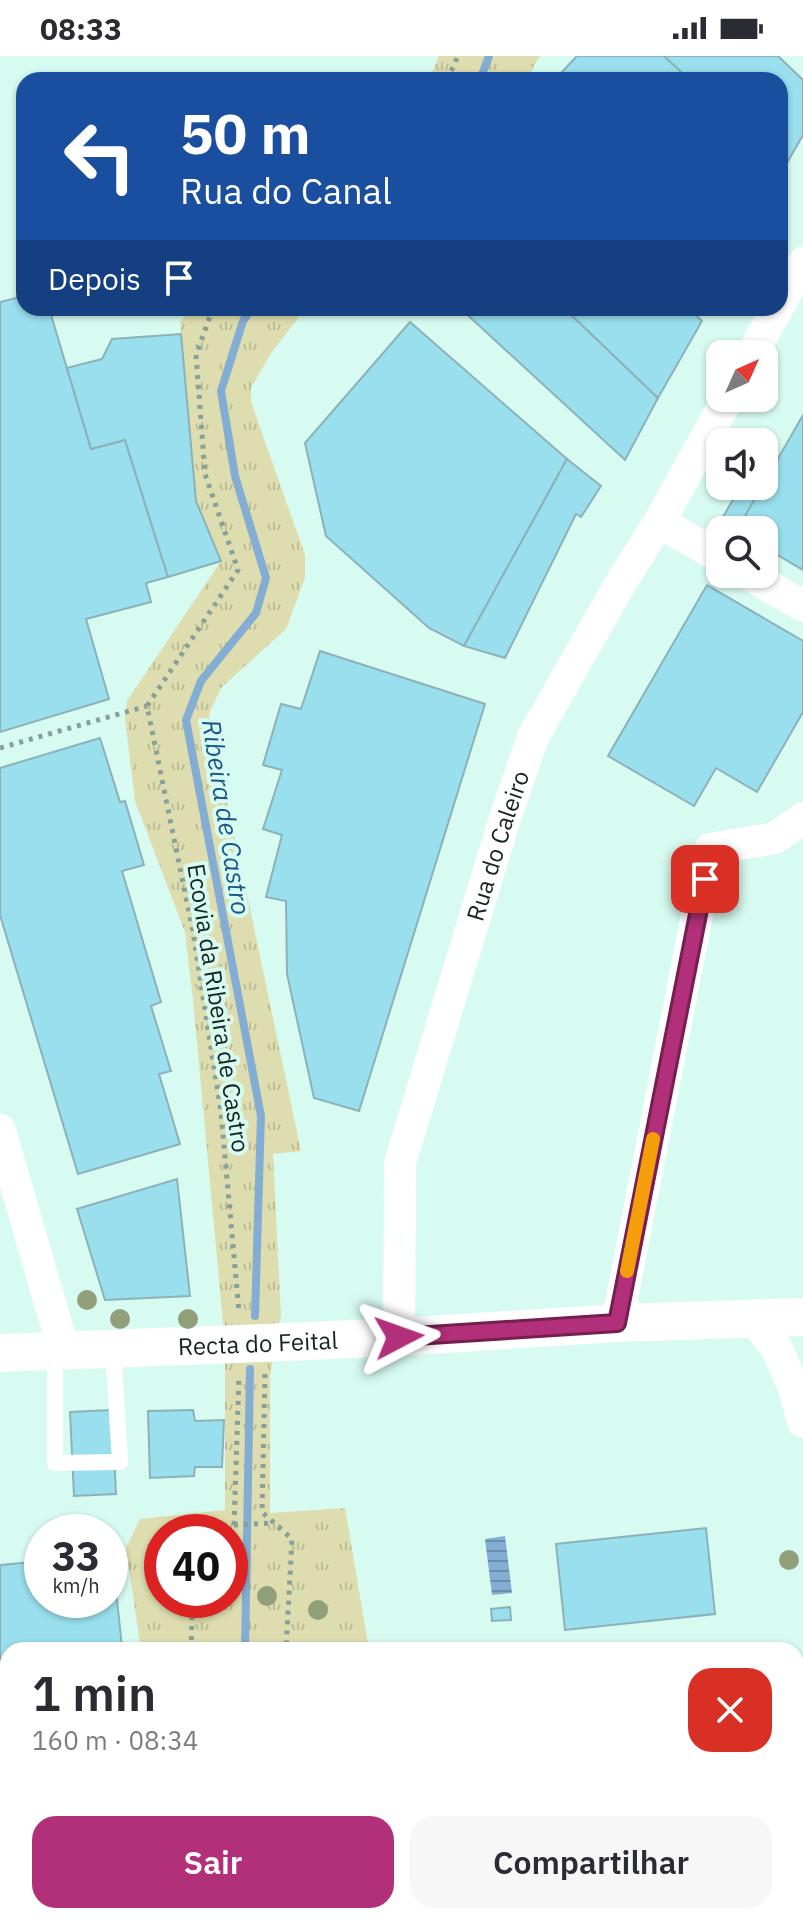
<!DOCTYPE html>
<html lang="pt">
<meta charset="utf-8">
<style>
body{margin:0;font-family:"IBM Plex Sans",sans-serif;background:#f7f7f7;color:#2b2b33;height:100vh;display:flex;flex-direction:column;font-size:30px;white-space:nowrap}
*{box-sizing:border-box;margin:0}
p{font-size:26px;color:#7c7c81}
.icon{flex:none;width:44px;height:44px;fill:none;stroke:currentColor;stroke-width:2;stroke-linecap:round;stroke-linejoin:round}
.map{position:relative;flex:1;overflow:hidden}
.drawer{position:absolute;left:0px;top:1586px;width:804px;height:282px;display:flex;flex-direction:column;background:#fff;border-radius:24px 24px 0 0;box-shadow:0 2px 6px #0004}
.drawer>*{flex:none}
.guide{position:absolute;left:16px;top:16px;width:772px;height:244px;border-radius:24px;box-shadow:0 2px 6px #0004;background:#1a4fa0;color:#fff;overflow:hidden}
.needle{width:52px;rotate:45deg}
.buttons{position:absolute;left:706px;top:284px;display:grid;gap:16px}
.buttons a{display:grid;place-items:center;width:72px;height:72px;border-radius:16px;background:#fff;box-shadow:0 2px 6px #0004;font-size:40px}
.speed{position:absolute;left:24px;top:1458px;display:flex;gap:16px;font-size:40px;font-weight:700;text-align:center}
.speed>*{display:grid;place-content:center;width:104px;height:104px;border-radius:50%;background:#fff;box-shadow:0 2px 6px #0004;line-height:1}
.speed small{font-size:20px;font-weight:400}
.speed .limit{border:12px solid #d22;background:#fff;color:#111}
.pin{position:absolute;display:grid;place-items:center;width:68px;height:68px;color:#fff;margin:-34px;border-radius:16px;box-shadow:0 4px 12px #0006}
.me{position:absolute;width:88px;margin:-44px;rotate:86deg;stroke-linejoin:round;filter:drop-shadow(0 0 6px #0008)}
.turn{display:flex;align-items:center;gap:28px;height:168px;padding:0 32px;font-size:36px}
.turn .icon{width:104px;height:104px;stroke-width:2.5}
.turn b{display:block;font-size:56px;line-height:68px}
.then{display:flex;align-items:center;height:76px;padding:0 32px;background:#0003;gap:16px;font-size:30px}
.round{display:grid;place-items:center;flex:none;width:84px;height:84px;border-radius:24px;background:#f7f7f7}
.head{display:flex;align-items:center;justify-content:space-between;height:136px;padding:0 32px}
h1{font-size:48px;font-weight:600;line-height:60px}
.button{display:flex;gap:16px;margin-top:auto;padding:16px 32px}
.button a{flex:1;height:92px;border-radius:24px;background:#b23079;color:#fff;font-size:32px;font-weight:600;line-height:92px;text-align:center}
.button a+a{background:#f7f7f7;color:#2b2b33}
.status{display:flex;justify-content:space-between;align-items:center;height:56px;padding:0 40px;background:#fff;direction:ltr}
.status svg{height:22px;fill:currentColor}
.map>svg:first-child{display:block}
.park{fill:url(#park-tufts);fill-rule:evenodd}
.water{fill:url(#water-rules)}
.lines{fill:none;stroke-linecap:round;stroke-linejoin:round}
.stream{stroke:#83add3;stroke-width:8}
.building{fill:#99dfed;stroke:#8db1b8;stroke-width:2}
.path{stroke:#87a19a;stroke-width:5;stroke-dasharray:4 6;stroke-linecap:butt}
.service{stroke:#fff;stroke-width:16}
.minor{stroke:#fff;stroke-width:32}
.tertiary{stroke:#fff;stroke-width:38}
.tree{fill:#91a07a}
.route-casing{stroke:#741f4f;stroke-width:20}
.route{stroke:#b23079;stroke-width:14}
.slow{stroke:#f59e0b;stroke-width:14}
.labels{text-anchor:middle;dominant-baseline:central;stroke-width:8;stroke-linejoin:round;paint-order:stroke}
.street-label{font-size:24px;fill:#172522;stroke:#d7fbf1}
.water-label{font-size:26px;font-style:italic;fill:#195889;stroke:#d7fbf1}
</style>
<div class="status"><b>08:33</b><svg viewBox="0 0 49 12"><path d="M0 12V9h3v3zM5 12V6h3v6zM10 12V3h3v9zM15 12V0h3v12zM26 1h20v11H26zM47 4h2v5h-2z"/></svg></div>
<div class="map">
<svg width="803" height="1867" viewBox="0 0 803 1867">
<defs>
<pattern id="park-tufts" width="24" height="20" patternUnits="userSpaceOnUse" patternTransform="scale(2)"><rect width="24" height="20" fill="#ddddaf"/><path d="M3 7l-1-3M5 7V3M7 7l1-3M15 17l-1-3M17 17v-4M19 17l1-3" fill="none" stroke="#bdbe96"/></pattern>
<pattern id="water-rules" width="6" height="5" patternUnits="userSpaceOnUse" patternTransform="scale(2)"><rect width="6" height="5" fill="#83add3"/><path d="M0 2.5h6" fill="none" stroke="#6a8dab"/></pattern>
</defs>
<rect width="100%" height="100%" fill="#d7fbf1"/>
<g class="park">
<path d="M439,0H540L526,24H429Z"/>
<path d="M191,252H306L271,297L251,332V346L305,499V522L286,573L221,632L209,658L301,1095L273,1098L281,1260L270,1320V1457L345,1452L369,1594H141L126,1492L140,1463L225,1454V1288L193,944L185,876L135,745L125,663L127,645L221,505L196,445L180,266ZM162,1476H230V1544H162Z"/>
<path d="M106,1860H413L415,1867H110Z"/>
</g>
<path class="water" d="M505,1480L512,1537L492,1539L485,1483Z"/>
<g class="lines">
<g class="stream">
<path d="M480,24L489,0"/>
<path d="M252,252L243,265L221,335L235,420L266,522L256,557L201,625L186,664L261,1060L255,1260"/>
<path d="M245,1594L250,1313"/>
<path d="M193,1860L198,1867"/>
</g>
</g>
<g class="building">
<path d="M577,0H664L690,24H566L560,18Z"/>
<path d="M664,0H778L803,24V79L784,112L780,108V24H690Z"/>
<path d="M24,240V252H49L91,393L125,384L168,521L146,527L151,546L86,563L109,643L0,676V246Z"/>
<path d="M460,252H564L658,342L625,404Z"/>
<path d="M564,252H688L702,265L658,342Z"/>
<path d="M410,266L567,403L464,590L429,572L326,480L305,387Z"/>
<path d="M181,278L196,445L221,505L168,521L125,384L91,393L67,312L102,303L112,283Z"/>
<path d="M803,359V514L764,491V474H737L762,430H764V427Z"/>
<path d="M567,403L601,430L581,461L576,458L505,602L464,590Z"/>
<path d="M741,430H762L737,474H735L720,466Z"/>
<path d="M707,529L803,585V656L757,736L716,712L694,750L608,700Z"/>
<path d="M320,595L485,648L359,1055L314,1042L287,918L286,845L266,841L282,779L263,773L282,714L263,709L281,648L301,653Z"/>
<path d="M100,682L120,746L125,745L144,809L122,815L161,946L151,950L171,1015L159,1018L180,1088L78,1118L0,859V712Z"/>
<path d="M177,1123L190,1240L105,1244L77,1153Z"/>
<path d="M112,1354L116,1438L74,1440L70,1356Z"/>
<path d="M193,1354L195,1365L224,1364L222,1411H195L194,1420L150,1422L148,1355Z"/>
<path d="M706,1472L715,1558L565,1574L556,1488Z"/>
<path d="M112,1497L122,1591L91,1594H8V1603H0V1509L42,1505V1544H110V1498Z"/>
<path d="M510,1551L511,1564L492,1565L491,1553Z"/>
<path d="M8,1667V1800H0V1668Z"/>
<path d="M695,1860H782L783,1867H696Z"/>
</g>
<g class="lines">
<g class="path">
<path d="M447,24L458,0"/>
<path d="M213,252L196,299L205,418L238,514L147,650L193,876L221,1056L239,1256"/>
<path d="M0,692L147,650"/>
<path d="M265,1318L262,1456L292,1483L286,1594"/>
<path d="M234,1469L273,1467"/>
<path d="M230,1478L234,1469L239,1320"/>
<path d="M191,1594L192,1562L200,1544"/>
<path d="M119,1860L124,1867"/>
<path d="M267,1860L269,1867"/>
</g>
<path class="service" d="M55,1295V1407L120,1406L113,1293"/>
<g class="minor">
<path d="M780,248L803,207"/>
<path d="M752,298L778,252"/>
<path d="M659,466L720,501"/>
<path d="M748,518L803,550"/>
<path d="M0,1074L64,1295"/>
<path d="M752,1261L777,1293L794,1332L803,1366"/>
<path d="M617,1267L710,793L775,782L803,762"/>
<path id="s1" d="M399,1281L400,1107L505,762L533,681L619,530L659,466L728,342"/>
</g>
<path class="tertiary" id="s2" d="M0,1297L264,1287L399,1281L617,1267L803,1261"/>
</g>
<g class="tree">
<circle cx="87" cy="1244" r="10"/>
<circle cx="120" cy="1263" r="10"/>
<circle cx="188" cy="1263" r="10"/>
<circle cx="789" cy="1504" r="10"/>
<circle cx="267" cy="1540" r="10"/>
<circle cx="318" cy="1554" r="10"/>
</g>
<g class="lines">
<g class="route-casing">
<path id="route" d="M399,1281L617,1267L705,823"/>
</g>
<use href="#route" class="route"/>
<path class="slow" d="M627,1215L653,1083"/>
</g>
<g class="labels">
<g class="street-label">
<text stroke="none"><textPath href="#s1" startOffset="506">Rua do Caleiro</textPath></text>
<text transform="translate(219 952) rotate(81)">Ecovia da Ribeira de Castro</text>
<text stroke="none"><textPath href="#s2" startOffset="258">Recta do Feital</textPath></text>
</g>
<g class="water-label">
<text transform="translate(227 761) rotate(81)">Ribeira de Castro</text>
</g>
</g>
</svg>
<div class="buttons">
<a><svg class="needle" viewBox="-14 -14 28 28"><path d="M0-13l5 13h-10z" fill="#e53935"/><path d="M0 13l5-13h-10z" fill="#7c7c81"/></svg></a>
<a><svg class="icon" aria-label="sound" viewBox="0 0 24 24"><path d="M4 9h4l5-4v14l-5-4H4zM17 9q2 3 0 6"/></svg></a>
<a><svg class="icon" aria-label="search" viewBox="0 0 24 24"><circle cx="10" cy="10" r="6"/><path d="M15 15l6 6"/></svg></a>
</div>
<div class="speed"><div>33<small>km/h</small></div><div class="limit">40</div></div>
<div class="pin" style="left:705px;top:823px;background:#d93025"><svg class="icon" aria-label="arrive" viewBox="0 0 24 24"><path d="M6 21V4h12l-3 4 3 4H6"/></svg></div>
<svg class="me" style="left:399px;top:1281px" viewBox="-20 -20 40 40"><path d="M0-17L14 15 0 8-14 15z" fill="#b23079" stroke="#fff" stroke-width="4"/></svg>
<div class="guide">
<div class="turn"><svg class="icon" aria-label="left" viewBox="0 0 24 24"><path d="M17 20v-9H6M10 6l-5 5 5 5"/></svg><div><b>50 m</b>Rua do Canal</div></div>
<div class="then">Depois<svg class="icon" aria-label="arrive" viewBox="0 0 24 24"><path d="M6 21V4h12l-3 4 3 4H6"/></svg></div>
</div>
<section class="drawer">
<div class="head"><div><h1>1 min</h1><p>160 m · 08:34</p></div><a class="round" style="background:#d93025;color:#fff"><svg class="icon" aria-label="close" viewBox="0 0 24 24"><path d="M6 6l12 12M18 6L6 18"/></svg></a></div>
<div class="button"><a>Sair</a><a>Compartilhar</a></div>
</section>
</div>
